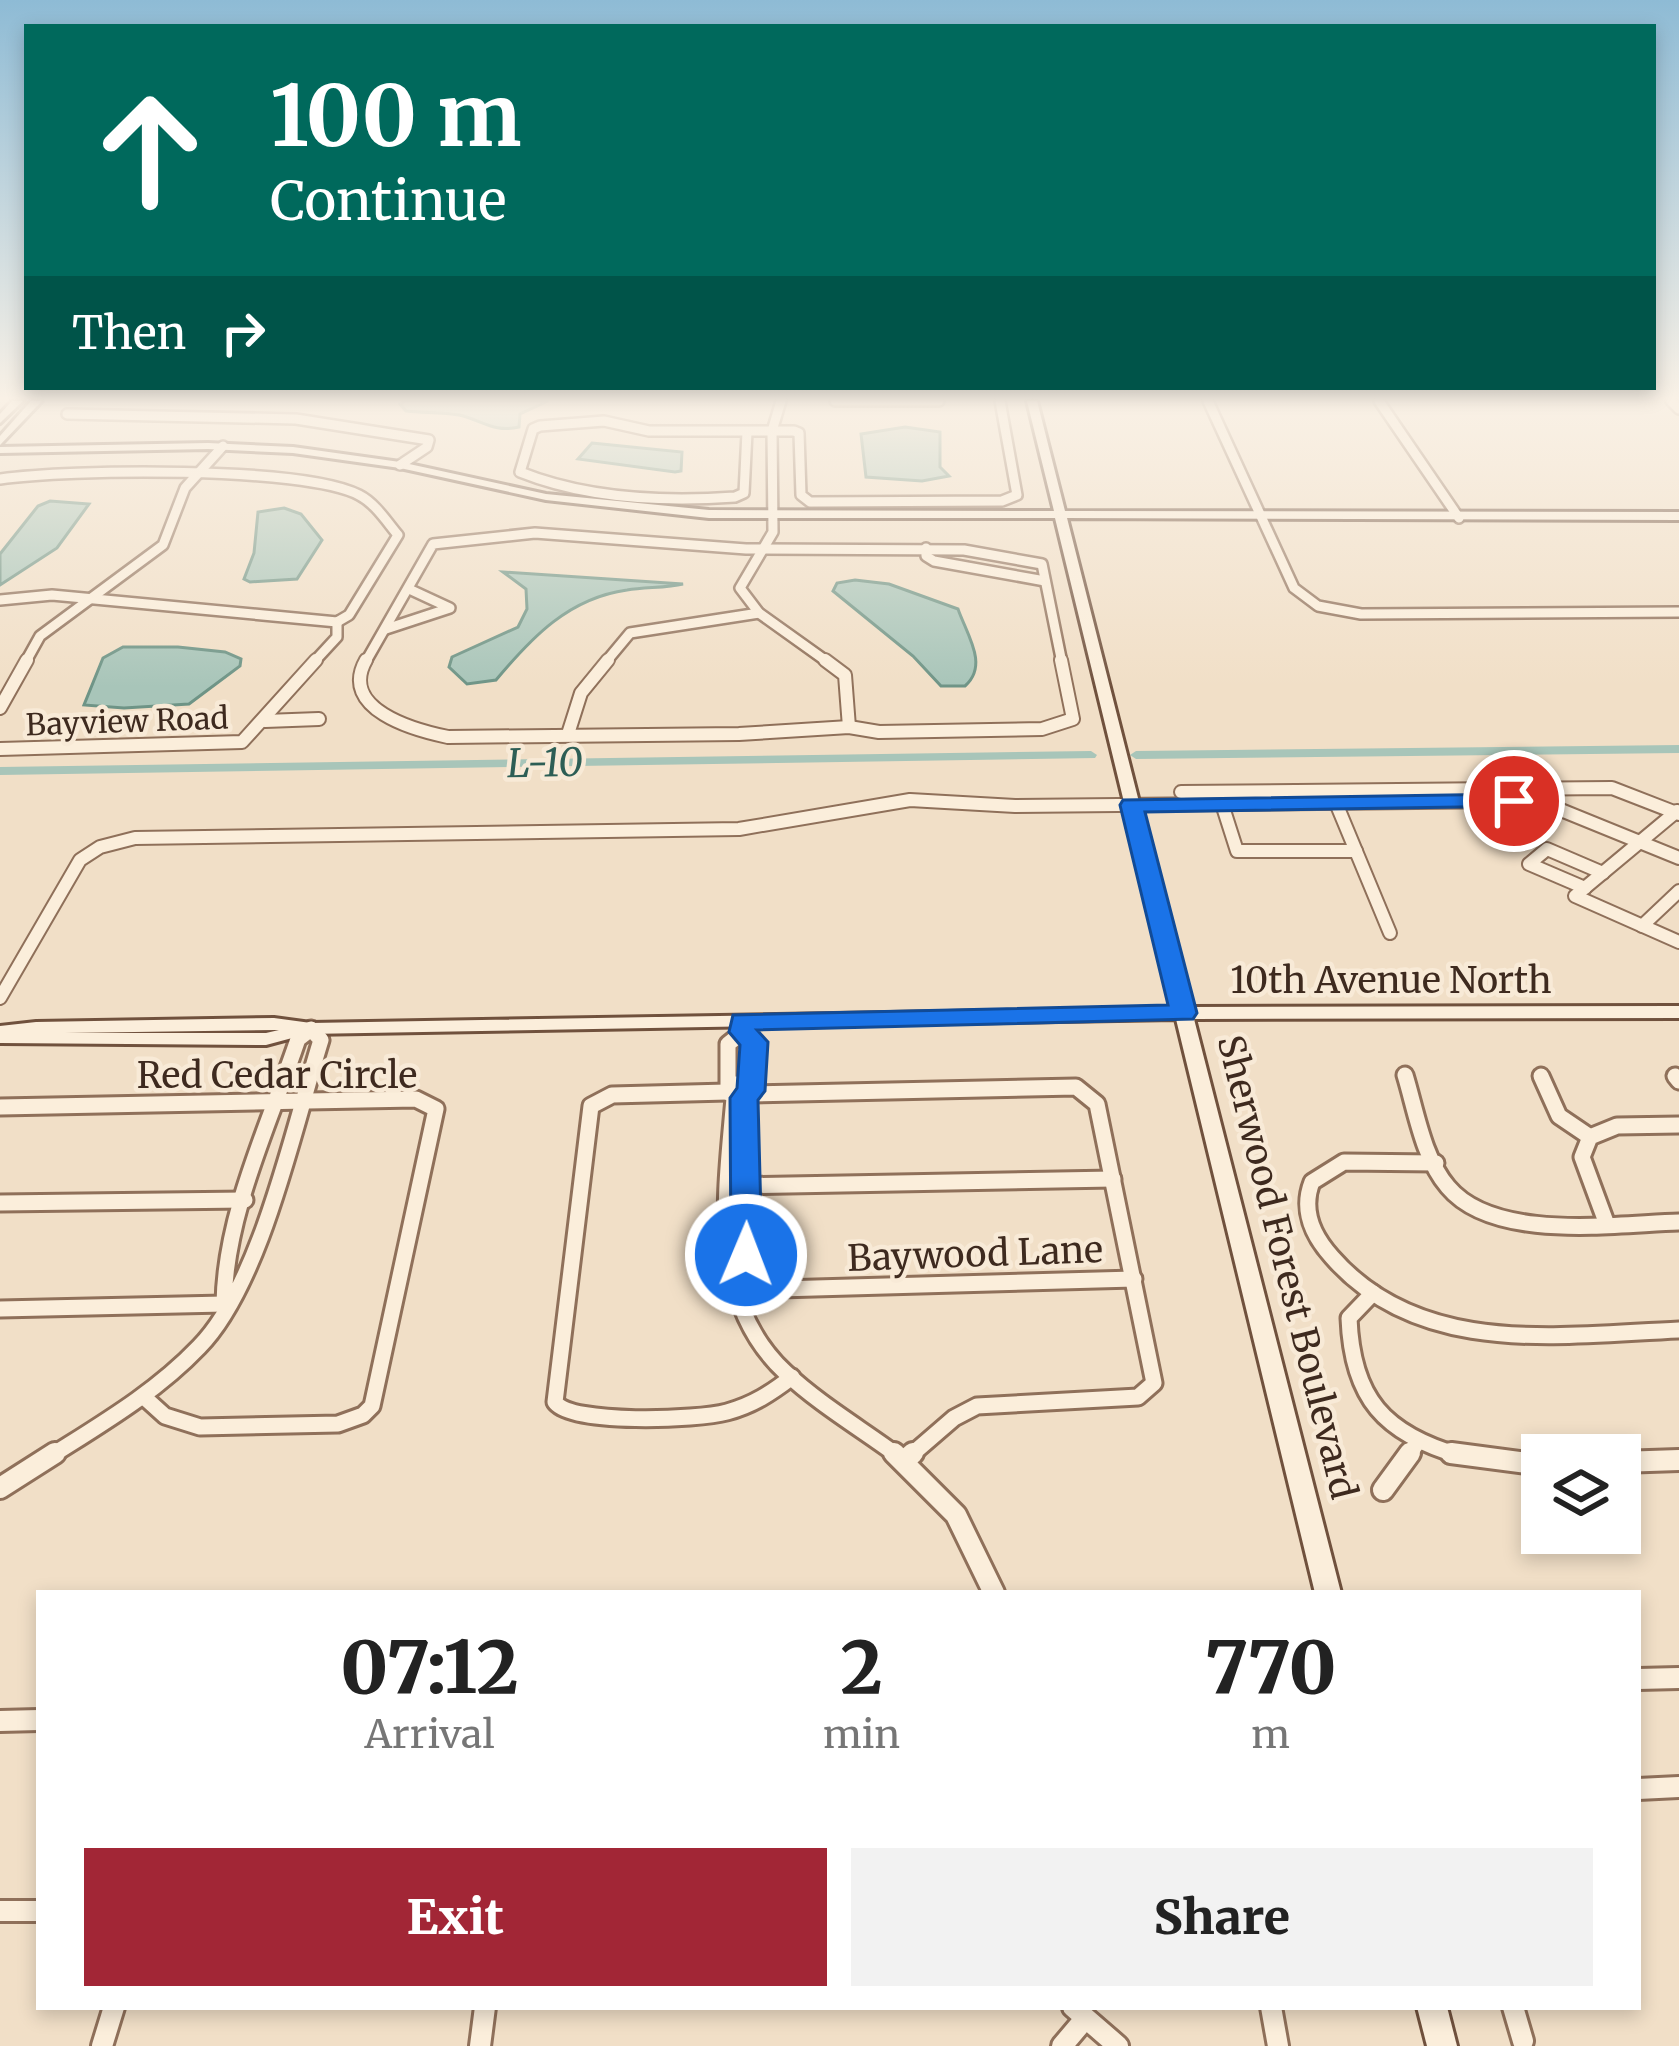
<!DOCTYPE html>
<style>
body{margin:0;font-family:Merriweather,serif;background:#f2f2f2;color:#222;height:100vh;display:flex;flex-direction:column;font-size:45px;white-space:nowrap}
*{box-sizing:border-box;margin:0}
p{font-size:39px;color:#767676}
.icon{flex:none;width:66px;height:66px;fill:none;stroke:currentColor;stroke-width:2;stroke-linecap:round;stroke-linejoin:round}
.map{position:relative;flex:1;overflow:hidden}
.panel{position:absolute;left:36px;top:1590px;width:1605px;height:420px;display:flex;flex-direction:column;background:#fff;border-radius:0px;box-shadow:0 6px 18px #0003}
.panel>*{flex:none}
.top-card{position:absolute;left:24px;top:24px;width:1632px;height:366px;border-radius:0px;box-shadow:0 6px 18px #0003;background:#00695c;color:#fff;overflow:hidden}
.controls{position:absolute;left:1521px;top:1434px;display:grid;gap:24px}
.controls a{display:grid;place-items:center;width:120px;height:120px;border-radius:0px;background:#fff;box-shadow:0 6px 18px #0003;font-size:60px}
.pin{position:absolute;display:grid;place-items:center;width:102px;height:102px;color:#fff;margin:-51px;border:6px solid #fff;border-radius:50%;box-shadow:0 3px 12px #0007}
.me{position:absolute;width:132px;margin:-66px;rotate:1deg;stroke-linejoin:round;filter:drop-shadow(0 0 9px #0008)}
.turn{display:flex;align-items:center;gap:42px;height:252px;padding:0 48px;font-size:54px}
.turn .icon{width:156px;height:156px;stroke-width:2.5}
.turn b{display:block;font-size:84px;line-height:102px}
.then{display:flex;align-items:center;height:114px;padding:0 48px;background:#0003;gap:24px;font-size:45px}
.eta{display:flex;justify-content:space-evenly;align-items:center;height:204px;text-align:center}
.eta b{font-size:72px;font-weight:800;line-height:84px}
.button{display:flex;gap:24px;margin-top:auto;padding:24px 48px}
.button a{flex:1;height:138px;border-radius:0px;background:#a22636;color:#fff;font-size:48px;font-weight:800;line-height:138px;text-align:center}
.button a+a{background:#f2f2f2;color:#222}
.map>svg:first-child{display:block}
.water{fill:#a8c5b9;stroke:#6e9486;stroke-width:3}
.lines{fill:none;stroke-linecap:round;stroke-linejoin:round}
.canal{fill:#a8c5b9;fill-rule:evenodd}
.street-far3-casing{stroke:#8f705a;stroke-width:14}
.street-far2-casing{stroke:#8f705a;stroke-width:16}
.street-far1-casing{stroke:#8f705a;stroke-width:21}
.street-casing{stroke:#8f705a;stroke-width:26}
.secondary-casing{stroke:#70513d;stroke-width:6}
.street-far3{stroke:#fbeedb;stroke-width:9}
.street-far2{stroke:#fbeedb;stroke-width:12}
.street-far1{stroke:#fbeedb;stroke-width:15}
.street{stroke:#fbeedb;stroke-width:20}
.secondary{fill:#fbeedb;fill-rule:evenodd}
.route{fill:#1a73e8;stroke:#114b97;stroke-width:3}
.labels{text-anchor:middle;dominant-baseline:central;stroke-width:9;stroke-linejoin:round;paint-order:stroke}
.far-street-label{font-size:30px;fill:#3e2a1f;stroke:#f8ead7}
.street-label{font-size:36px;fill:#3e2a1f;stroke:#f8ead7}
.water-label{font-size:39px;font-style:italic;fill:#2d5e55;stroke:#f8ead7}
</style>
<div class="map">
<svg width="1679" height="2046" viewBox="0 0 1679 2046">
<rect width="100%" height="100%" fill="#f1dfc7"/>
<g class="water">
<path d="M405,401H548L520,414L519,427C494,433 482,420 459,415C442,412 424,413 406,411L400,404Z"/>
<path d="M905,427L940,432V467L949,476L922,481L866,477L861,434Z"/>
<path d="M592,443L682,452L681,471L675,472L578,459Z"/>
<path d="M50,501L89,504L57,548L0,585V554L38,506Z"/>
<path d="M284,508L301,514L322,540L297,579L250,582L244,579L254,553L258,512Z"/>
<path d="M503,572L683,584C667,588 645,587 627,590C569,598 532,637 496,680L467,684L449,667L452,657L518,627L527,609L526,589Z"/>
<path d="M855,580L889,584L958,609C967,635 989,665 965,686H941L913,656L833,591L837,583Z"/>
<path d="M123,647H178L225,652L241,659L240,666L189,704L124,708L84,705L103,658Z"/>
</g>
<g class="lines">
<g class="canal">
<path d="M1679,745V753L1136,759L1130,755L1136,751Z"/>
<path d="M1091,751L1097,755L1095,758L0,775V767Z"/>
</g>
<g class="street-far3-casing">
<g id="street-far3">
<path d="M781,401L772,431L773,532L740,588L759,613L829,663"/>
<path d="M835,401H939"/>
<path d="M1208,401L1294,588L1318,606L1361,614L1679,612"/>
<path d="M1379,401L1459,518"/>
<path d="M1671,401L1679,409"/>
<path d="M67,414L296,419L429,440L427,447L400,465"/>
<path d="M747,432L744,493L735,497C665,502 585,498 520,472L533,429L540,426L604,421L649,431H794L799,433L801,495L810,502L1002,501L1017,495L1000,401"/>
<path d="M0,479C67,469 304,466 359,495C375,503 387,522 398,535L349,615L337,622L52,595L0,600"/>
<path d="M926,548V556L934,561L1045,581"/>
<path d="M386,629L450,608L409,589"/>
<path d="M25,663L40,636L163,545L185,488L223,446"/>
<path d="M313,663L337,637V622"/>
<path d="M365,663L433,544L535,533L746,549L964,550L1042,564L1062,663"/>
<path d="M605,663L630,633L759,613"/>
</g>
</g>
<g class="street-far2-casing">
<g id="street-far2">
<path d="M366,660C338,709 414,730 448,737L739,734L849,727L879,732L1042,729L1073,719L1061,660"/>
<path d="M825,660L845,675L849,727"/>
<path d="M0,708L27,660"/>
<path d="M265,721L319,719"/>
<path d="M568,734L581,693L608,660"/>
<path d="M0,749L242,742L316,660"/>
<path d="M1181,792L1612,788L1679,814"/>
<path d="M1336,803L1390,933"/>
<path d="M1222,804L1237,851H1356"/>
<path d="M1677,811L1575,896L1679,942"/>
<path d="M1585,888L1529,864L1547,849L1603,873"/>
<path d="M1642,926L1679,891"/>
<path d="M0,998L80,860L100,847L135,838L739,829L910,800L1015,806L1513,801L1556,808L1679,858"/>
</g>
</g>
<g class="street-far1-casing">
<g id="street-far1">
<path d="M743,1032L754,1042L751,1091L740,1099L727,1092L735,1084L749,1086"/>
<path d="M1405,1075C1416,1111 1423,1158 1448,1187C1494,1242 1614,1224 1679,1222"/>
<path d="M1541,1076L1559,1116L1590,1137"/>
<path d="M1675,1076L1679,1081"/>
<path d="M728,1087V1044L743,1032"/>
<path d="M727,1092L612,1095L591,1106L555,1402C570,1425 698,1420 727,1412C753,1405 771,1393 792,1377"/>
<path d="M750,1094L1076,1087L1097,1104L1154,1383L1138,1397L977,1406L954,1418L910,1456"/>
<path d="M734,1098C726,1193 708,1300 785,1372C819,1404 860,1428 898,1456"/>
<path d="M744,1098L748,1186L744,1295"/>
<path d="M0,1107L416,1099L436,1109L372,1406L363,1415L338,1424L200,1427L165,1416L144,1397"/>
<path d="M1436,1163L1344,1162L1312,1182C1301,1210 1313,1236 1332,1257C1420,1358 1561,1335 1679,1330"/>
<path d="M728,1186L1113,1179"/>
<path d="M0,1203L245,1200"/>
<path d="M1606,1222L1582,1157L1590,1137L1617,1126L1679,1125"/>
<path d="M746,1290L1134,1279"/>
<path d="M1373,1293L1349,1318C1352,1398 1384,1434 1461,1456"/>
<path d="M0,1309L224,1304"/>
<path d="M51,1456C103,1423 156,1392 199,1347C261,1284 294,1126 321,1040L311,1029L298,1039C270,1123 225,1214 224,1304"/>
<path d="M1408,1456L1417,1443"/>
</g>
</g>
<g class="street-casing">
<g id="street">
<path d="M894,1453L956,1515L994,1593"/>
<path d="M1451,1453L1542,1465"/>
<path d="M904,1461L913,1453"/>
<path d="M1620,1462L1679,1460"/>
<path d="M0,1488L55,1453"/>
<path d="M1383,1490L1410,1453"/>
<path d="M1638,1679L1679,1678"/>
<path d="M0,1721L39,1720"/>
<path d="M1638,1789L1679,1787"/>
<path d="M0,1911H39"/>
<path d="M1073,2007L1118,2046"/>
<path d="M1271,2007L1278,2046"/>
<path d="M1513,2007L1523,2041"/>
<path d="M102,2046L114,2007"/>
<path d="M480,2046L485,2007"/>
<path d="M1062,2046L1084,2020"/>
</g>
</g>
<g class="secondary-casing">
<g id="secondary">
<path d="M12,401H23L0,423V414Z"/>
<path d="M31,401H42L0,445V436Z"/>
<path d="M1027,401H1037L1065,511L1679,512V520L1067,518L1191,1007L1679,1006V1018L1194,1019L1341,1593H1315L1176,1019L307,1034L266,1045L0,1043V1026L36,1022L274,1018L311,1023L1174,1008L1055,518H709L546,500L400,468L293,453L208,449L0,453V447L208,443L293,447L400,462L546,494L709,510L1054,511ZM279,1030L266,1033H65L274,1030Z"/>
<path d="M1417,2007H1447L1457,2046H1427Z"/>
</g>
</g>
<use href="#street-far3" class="street-far3"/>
<use href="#street-far2" class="street-far2"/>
<use href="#street-far1" class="street-far1"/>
<use href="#street" class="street"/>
<use href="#secondary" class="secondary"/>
</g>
<linearGradient id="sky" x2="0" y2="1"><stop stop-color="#8ebbd5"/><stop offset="0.58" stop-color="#f9f1e6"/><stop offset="1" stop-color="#f9f1e6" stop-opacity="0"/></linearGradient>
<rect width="1679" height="687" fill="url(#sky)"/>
<path class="route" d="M1514,794L1522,796V806L1145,812L1197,1013L1193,1019L757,1030L768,1042L765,1091L758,1100L762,1255L758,1263H735L731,1255L730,1098L737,1088L740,1045L729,1032L733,1015L1168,1005L1120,805L1123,800Z"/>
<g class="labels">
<g class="far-street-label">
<text transform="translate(127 721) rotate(-2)">Bayview Road</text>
</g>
<g class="street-label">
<text x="1391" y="980">10th Avenue North</text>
<text x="277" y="1075">Red Cedar Circle</text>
<text transform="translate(975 1254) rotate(-2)">Baywood Lane</text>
<text transform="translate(1287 1267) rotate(76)">Sherwood Forest Boulevard</text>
</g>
<g class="water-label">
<text transform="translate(545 763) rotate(-1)">L-10</text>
</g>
</g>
</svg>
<div class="controls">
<a><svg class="icon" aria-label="layers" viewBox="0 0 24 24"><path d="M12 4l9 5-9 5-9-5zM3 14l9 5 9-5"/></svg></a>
</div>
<div class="pin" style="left:1514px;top:801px;background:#d93025"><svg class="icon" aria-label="arrive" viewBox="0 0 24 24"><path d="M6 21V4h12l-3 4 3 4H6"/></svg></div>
<svg class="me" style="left:746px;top:1255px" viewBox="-20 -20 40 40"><circle r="17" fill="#1a73e8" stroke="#fff" stroke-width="3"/><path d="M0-11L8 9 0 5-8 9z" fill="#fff"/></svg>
<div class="top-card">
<div class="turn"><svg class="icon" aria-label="ahead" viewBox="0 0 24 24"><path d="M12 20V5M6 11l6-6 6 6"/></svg><div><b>100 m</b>Continue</div></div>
<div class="then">Then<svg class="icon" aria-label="right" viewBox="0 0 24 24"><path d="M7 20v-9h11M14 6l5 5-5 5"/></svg></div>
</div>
<section class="panel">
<div class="eta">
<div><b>07:12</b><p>Arrival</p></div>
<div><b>2</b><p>min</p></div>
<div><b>770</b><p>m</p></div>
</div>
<div class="button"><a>Exit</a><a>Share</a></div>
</section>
</div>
